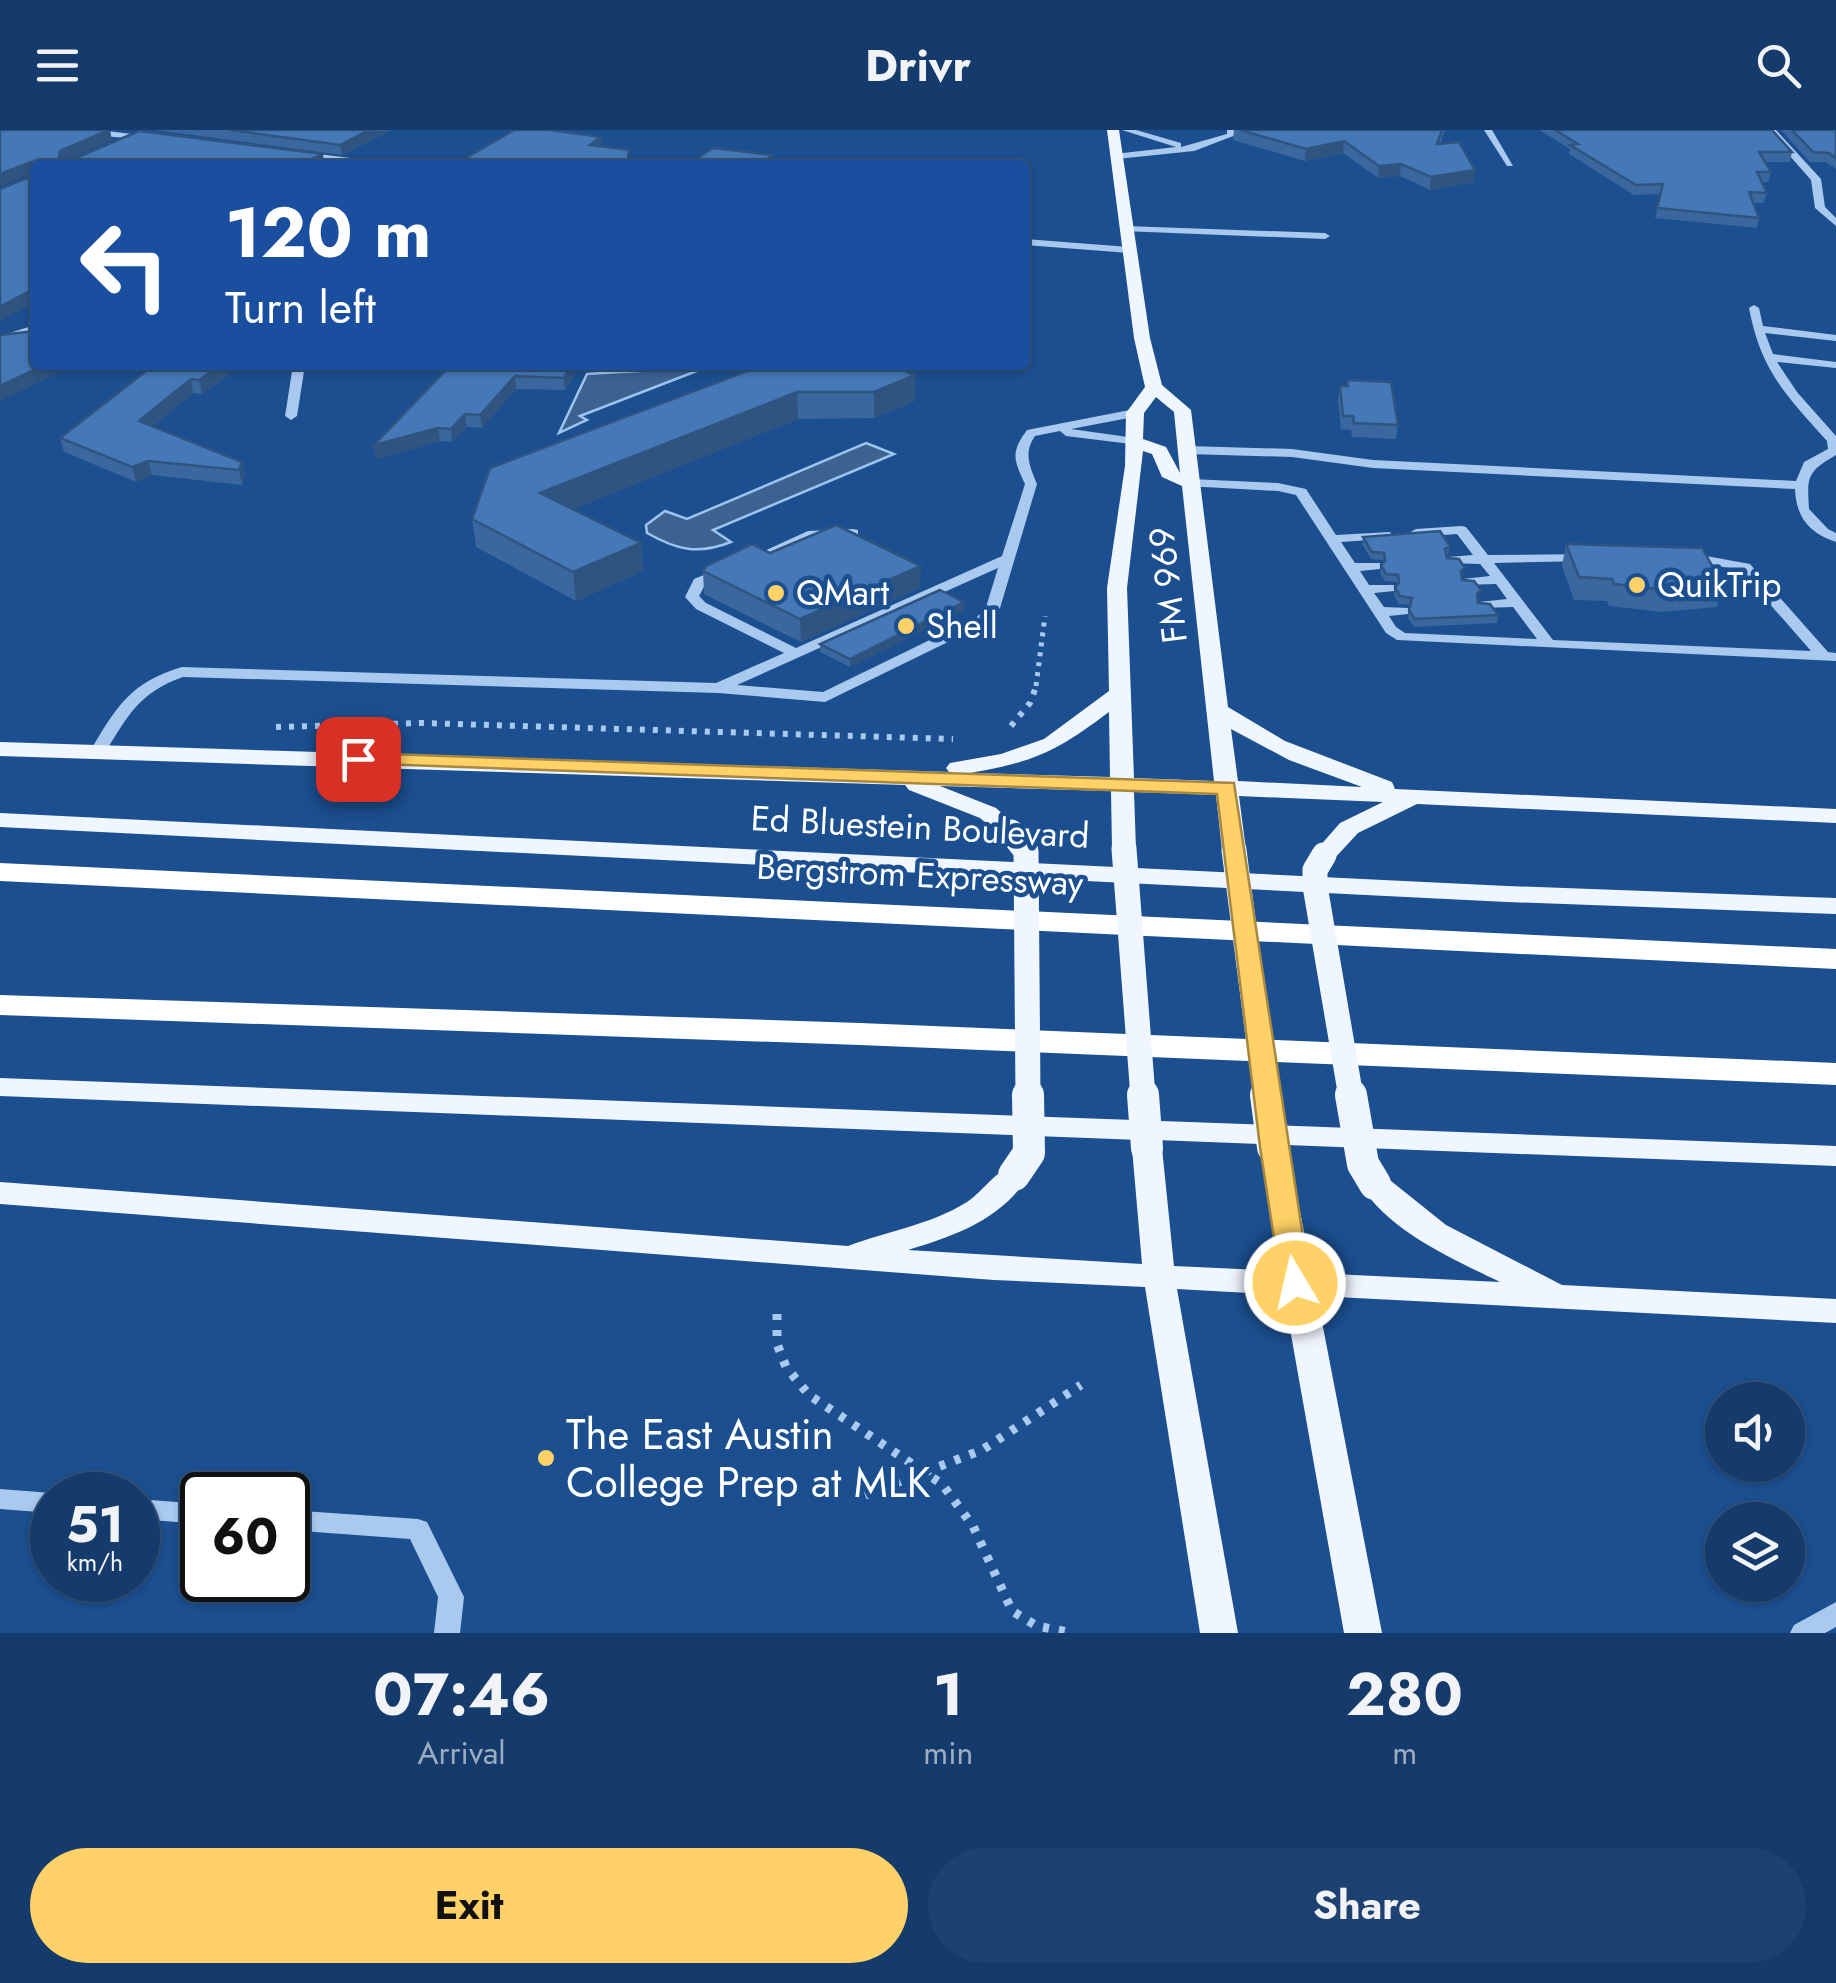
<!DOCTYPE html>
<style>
body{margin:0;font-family:Jost,sans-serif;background:#1d4271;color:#f1f3f6;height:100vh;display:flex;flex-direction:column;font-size:38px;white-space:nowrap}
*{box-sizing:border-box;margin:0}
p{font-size:32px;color:#9dadc1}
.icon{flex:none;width:55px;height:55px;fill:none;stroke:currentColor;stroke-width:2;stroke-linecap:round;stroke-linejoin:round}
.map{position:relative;height:1503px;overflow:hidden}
.side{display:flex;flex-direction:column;background:#143b6b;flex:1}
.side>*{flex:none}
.hud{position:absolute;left:30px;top:30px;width:1000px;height:210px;border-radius:10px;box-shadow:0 2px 8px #0004,0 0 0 2px #33557e;background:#1a4fa0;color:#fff;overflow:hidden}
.controls{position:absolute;left:1705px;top:1252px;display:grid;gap:20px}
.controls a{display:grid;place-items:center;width:100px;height:100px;border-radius:50%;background:#143b6b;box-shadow:0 2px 8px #0004,0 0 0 2px #33557e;font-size:50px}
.speed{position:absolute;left:30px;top:1342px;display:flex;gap:20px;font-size:50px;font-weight:700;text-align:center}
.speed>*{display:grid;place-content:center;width:130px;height:130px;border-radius:50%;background:#143b6b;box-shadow:0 2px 8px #0004,0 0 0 2px #33557e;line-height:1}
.speed small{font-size:25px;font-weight:400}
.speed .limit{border:5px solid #111;border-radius:15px;background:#fff;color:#111}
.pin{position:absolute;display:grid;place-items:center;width:85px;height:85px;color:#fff;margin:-42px;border-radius:20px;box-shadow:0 5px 15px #0006}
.me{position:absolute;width:110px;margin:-55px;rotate:351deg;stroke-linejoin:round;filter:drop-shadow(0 0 8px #0008)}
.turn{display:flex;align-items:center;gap:35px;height:210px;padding:0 30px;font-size:45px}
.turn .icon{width:130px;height:130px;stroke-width:2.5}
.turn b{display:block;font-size:70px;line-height:85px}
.eta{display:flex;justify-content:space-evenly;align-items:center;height:170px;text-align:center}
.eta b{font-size:60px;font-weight:700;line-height:70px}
.cta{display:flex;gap:20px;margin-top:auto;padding:20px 30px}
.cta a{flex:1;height:115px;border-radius:60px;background:#ffd166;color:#111;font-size:40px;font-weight:700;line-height:115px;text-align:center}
.cta a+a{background:#1d4271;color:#f1f3f6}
header{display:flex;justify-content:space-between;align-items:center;height:130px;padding:0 30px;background:#143b6b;font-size:45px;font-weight:700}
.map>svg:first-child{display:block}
.water{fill:#3c6290;stroke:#9cc4f0;stroke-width:2.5}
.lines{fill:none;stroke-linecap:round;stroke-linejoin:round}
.path-far2{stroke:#a9c9ee;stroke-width:5;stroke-dasharray:4 6;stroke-linecap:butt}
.path-far1{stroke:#a9c9ee;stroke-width:6;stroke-dasharray:5 8;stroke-linecap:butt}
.path{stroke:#a9c9ee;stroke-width:9;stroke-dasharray:6 10;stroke-linecap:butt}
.minor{fill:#a9c9ee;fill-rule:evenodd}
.major{fill:#f0f6ff;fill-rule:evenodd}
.highway{fill:#fff;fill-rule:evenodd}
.major-bridge-far1{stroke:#f0f6ff;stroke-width:25}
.major-bridge{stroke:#f0f6ff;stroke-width:32}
.wall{fill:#3a679d}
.shaded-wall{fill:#305480}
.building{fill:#4478b7;stroke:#305480;stroke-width:2.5}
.route{fill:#ffd166;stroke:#a68842;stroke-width:2.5}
.poi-dot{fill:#ffd166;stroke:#1b4f8f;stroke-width:4}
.labels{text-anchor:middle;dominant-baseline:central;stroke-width:9;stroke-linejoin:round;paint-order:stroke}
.street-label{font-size:35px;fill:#fff;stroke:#1b4f8f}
.poi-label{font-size:35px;fill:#fff;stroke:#1b4f8f;text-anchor:start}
.near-poi-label{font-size:42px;fill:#fff;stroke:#1b4f8f;text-anchor:start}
</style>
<header><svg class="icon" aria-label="menu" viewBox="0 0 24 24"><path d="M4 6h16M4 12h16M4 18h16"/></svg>Drivr<svg class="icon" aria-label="search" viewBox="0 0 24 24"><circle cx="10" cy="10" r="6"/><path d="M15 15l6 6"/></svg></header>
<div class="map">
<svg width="1836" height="1503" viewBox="0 0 1836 1503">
<rect width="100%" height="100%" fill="#1b4f8f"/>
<g class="water">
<path d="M707,237L580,286L587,290L559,303L587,244Z"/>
<path d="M866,313L894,324L713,400L731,412C698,425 677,420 647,403L646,395L665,381L687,389Z"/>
</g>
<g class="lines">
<path class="path-far2" d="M1036,556L1045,486"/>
<g class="path-far1">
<path d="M1011,596L1030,573L1037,554"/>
<path d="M276,597L422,593L953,609"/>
</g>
<g class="path">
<path d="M777,1184V1214L786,1237L809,1265L942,1354L973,1396L1012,1481L1037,1496L1073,1503"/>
<path d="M865,1365L982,1320L1081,1255"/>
</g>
<g class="minor">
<path d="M59,0H98L158,7L153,10L63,3Z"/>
<path d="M1122,0H1136L1181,13V17L1227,4V0H1235L1236,5L1194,21L1117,29L1114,28V24L1176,17Z"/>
<path d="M1484,0H1492L1513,36H1507Z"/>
<path d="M1767,0H1776L1821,49L1825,77L1836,88V96L1815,78L1811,50Z"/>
<path d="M303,22L382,32L387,35H360L300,27L298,25Z"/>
<path d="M1126,96L1325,103L1330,106L1325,109L1122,101L1121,99Z"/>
<path d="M1025,109L1129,117L1134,120L1129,123L1025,115Z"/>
<path d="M1754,175L1759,178L1763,196L1836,205V211L1765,203L1773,224L1836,232V238L1777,232L1797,262L1836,306V325C1807,342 1807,346 1809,379L1828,399L1836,403V412C1809,403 1796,387 1795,359L1373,338L1292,327L1187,324L1181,320L1187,316L1292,319L1373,330L1796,351L1804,332L1828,319L1827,311C1784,263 1761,240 1749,178Z"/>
<path d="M35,195V202L0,213V206Z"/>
<path d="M293,235H305L297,286L291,290L285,286Z"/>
<path d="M1135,279L1141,283L1139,286L1071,299L1135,308L1139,309V315L1066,306L1060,301L1035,306C1023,323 1030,337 1037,354L1000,478L987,493L825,572L718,563L183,547C138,563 128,586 104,624H92L90,621C116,578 130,552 182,537L716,553L784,523L696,479L685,467L694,449L721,438H731V444L705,455L699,466L706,473L796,518L1002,426L1025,354C1014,330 1010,323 1027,300ZM998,438L986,477L977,487L823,562L737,555Z"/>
<path d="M1191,349L1278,353L1306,359L1336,405L1390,402L1392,405L1385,409L1341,412L1355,433H1380V439L1360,441L1369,455H1394V461L1374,463L1384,477L1408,478V484L1389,486L1396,497L1405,503L1537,509L1513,477L1479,478V472L1507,469L1496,454L1463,455V449L1490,446L1480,434L1448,433V427L1473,425L1457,404L1416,407L1409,403L1416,399L1461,396L1466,397L1488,425L1593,424V430L1588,431L1494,433L1553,510L1811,521L1740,440L1679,429V423L1684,422L1750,434L1828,522L1836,523V531L1397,510L1386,503L1296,365L1278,361L1186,356V350Z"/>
<path d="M853,399L858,400V406L815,408L754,434H744L742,431L808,401Z"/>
<path d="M0,1359L52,1363L58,1365H52V1383L0,1379Z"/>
<path d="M138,1369L202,1374V1394L138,1389Z"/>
<path d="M288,1380L418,1389L427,1392L464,1467L460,1503H434L438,1467L410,1409L288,1400Z"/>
<path d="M1836,1472V1497L1825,1503H1790L1794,1495Z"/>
</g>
<g class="major">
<path d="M1107,0H1119L1150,208L1162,255L1191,280L1228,577L1285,611L1392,652L1395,659L1836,679V693L1417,674L1358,703L1333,730L1324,732L1312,725L1340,693L1383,672L1239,666L1246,720L1234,727L1222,720L1216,665L1134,662L1136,719L1124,726L1112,719L1111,661L940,656L996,678L1023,702L1011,709L1002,707L980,688L909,660L905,655L0,626V612L949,642L946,638L950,633L1001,624L1044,609L1109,561L1107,458L1125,336L1126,283L1145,257L1134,208ZM1156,267L1174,282L1180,343L1166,317L1143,309L1144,283ZM1143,321L1152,324L1162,347L1182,356L1214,651L1134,648L1127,458ZM1109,582L1110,647L970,643C1035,632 1057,621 1109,582ZM1231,599L1289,630L1362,657L1238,651Z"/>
<path d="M0,683L1507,756L1836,768V784L1507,772L0,697Z"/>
<path d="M0,948L1836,1016V1036L1287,1015L1312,1143L1500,1152C1453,1129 1388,1101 1360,1054L1364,1047L1375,1043L1386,1047L1446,1095L1562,1155L1836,1169V1193L1317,1166L1382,1503H1344L1284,1165L1177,1159L1238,1503H1200L1145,1157L994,1150L0,1074V1052L848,1116C888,1101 930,1095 967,1072C987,1059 1000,1030 1025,1038L1029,1045C1003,1089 955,1106 908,1120L1142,1134L1132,1018L1140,1010L0,966ZM1156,1010L1260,1014L1280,1141L1174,1136L1162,1018Z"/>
</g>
<g class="highway">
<path d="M0,733L1836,819V839L0,751Z"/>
<path d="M0,865L860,893L1836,933V955L860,915L0,885Z"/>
</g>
<g class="major-bridge-far1">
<path d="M1011,702L1026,721L1028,967"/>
<path d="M1124,719L1143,967"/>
<path d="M1234,720L1266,967"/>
<path d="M1324,725L1315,740V756L1351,967"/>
</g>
<g class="major-bridge">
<path d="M1143,965L1147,1018"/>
<path d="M1266,965L1273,1017"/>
<path d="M1351,965L1363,1034L1375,1054"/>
<path d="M1014,1045L1029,1023L1028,965"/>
</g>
</g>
<g class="wall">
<path d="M154,0H390V1L342,25Z"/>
<path d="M1234,0H1445L1440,14L1474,52L1430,60L1400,46L1378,48L1343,23L1305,31L1233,10Z"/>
<path d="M1539,0H1772L1792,22L1790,32H1764L1771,42L1768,52H1761L1767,63L1764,73H1753L1759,88L1757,98L1655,88L1661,64L1634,65L1569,24L1570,19Z"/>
<path d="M1781,0H1836V39L1826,32H1810Z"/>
<path d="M154,235H242L202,264L193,263L153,296L242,332L245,346L242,355L152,345L136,352L64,322L60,308Z"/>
<path d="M360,235H580L565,260L516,259L482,298L467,297L452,312L440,311L376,329L374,315L451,236L361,241Z"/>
<path d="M764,235L915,245V271L874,288L798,289L573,379L641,413L643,441L576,471L476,417L472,389Z"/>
<path d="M1347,250L1398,295L1396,309L1352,307L1351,300L1341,299L1338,269L1340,256H1346Z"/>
<path d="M1363,407L1450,416L1447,428L1463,445L1461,447L1462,450L1479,468L1477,470L1478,473L1498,485L1497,493L1414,497L1408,488L1410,475L1399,474L1394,465L1397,452L1385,451L1380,443L1383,430L1371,429L1362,414Z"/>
<path d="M1566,414L1723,455L1717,477L1662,482L1609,476L1607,471L1574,470L1562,436Z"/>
<path d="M770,423L920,458L801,512L704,464L703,441Z"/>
<path d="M964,472V480L850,537L820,522V514Z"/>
</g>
<g class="shaded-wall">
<path d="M110,0L112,10L62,32L59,27L60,21Z"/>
<path d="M369,0L390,1L342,25L340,15Z"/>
<path d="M601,7L602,18L590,15Z"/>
<path d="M1344,11L1343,23L1305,31L1306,19Z"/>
<path d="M323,24L324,34L323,35H300Z"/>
<path d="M773,25V35H759Z"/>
<path d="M31,32L34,43L0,56V44Z"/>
<path d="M1401,34L1400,46L1378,48L1379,36Z"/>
<path d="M1475,40L1474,52L1430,60L1431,47Z"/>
<path d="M35,158V172L0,191V177Z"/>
<path d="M45,235H75L0,271V256Z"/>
<path d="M221,235H242L202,264L199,250Z"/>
<path d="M571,235H580L565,260L564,248Z"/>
<path d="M915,245V271L874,288V262Z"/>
<path d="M515,246L516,259L482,298L480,285Z"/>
<path d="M191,249L193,263L143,305L139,291Z"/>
<path d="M797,262L798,289L544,391L540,363Z"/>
<path d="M465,284L467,297L452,312L451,299Z"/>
<path d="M438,298L440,311L376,329L374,315Z"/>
<path d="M148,331L152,345L136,352L132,337Z"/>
<path d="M242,332L245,346L242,355L239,340Z"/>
<path d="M641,413L643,441L576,471L573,442Z"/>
<path d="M921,436L920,458L801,512L800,489Z"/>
<path d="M964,472V480L850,537V529Z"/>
</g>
<g class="building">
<path d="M0,0H109L60,21L59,27L76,28L139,1L323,24L300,35H36L31,32L0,44Z"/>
<path d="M230,0H369L340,15Z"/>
<path d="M514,0H550L601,7L590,15L629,20L627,35H454Z"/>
<path d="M1240,0H1442L1437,14L1459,12L1475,40L1431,47L1401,34L1379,36L1344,11L1306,19Z"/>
<path d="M1555,0H1772L1792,22H1759L1771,42H1757L1767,63L1749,62L1759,88L1657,78L1663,54L1636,55L1570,15L1578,14Z"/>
<path d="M1792,0H1836V28L1829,23L1813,22Z"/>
<path d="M713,18L773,25L759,35H687Z"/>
<path d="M35,40V158L0,177V59L34,45Z"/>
<path d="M35,201V235H45L0,256V205Z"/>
<path d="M154,235H221L199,250L191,249L139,291L242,332L239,340L148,331L132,337L60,308Z"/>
<path d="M451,235H571L564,248L515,246L480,285L465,284L451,299L438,298L374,315Z"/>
<path d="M764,235H888L915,245L874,262H797L540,363L641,413L573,442L472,389L490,338Z"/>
<path d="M1347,250L1391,252L1398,295L1354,293L1353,286H1343L1340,256H1348Z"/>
<path d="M836,395L921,436L800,489L703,441L706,436L752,414L770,423Z"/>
<path d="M1440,401L1450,416L1445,419L1447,428L1459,429L1465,438L1461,441L1462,450L1474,451L1481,460L1477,464L1478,473L1490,474L1498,485L1415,489L1409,480L1412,468L1400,466L1395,457L1399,453L1398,445L1386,444L1381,435L1385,431L1384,423L1372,422L1363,407Z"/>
<path d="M1566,414L1702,418L1723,455L1667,460L1614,454L1612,449L1579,447Z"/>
<path d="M940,460L964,472L850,529L820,514Z"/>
</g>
<path class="route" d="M358,623L1234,653L1310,1153L1305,1161L1295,1164L1285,1161L1281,1153L1260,1017L1217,664L350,633L347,629L350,625Z"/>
<g class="poi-dot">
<circle cx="1637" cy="455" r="10"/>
<circle cx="776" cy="463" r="10"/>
<circle cx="906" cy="496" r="10"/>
<circle cx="546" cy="1328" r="10"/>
</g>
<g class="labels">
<g class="street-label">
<text transform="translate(1168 455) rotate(-97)">FM 969</text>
<text transform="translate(920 697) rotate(3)">Ed Bluestein Boulevard</text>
<text transform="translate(920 745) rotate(3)">Bergstrom Expressway</text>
</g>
<g class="poi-label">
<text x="1657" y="455">QuikTrip</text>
<text x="796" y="463">QMart</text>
<text x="926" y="496">Shell</text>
</g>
<g class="near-poi-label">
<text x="566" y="1304">The East Austin<tspan x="566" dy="48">College Prep at MLK</tspan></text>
</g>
</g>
</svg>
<div class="controls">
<a><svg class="icon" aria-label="sound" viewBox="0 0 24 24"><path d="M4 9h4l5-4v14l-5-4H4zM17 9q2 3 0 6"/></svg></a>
<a><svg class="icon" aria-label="layers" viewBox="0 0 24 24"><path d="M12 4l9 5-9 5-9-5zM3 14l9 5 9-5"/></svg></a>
</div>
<div class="speed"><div>51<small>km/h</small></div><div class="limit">60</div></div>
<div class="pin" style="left:358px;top:629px;background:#d93025"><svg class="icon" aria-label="arrive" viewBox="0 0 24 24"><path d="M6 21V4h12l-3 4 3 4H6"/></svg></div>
<svg class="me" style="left:1295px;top:1153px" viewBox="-20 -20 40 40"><circle r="17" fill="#ffd166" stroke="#fff" stroke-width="3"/><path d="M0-11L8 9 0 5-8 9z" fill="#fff"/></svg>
<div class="hud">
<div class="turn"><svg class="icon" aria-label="left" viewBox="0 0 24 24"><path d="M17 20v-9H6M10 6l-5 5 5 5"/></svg><div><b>120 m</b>Turn left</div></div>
</div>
</div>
<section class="side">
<div class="eta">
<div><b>07:46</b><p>Arrival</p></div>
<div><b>1</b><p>min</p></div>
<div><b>280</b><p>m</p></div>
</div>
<div class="cta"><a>Exit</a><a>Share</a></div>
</section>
